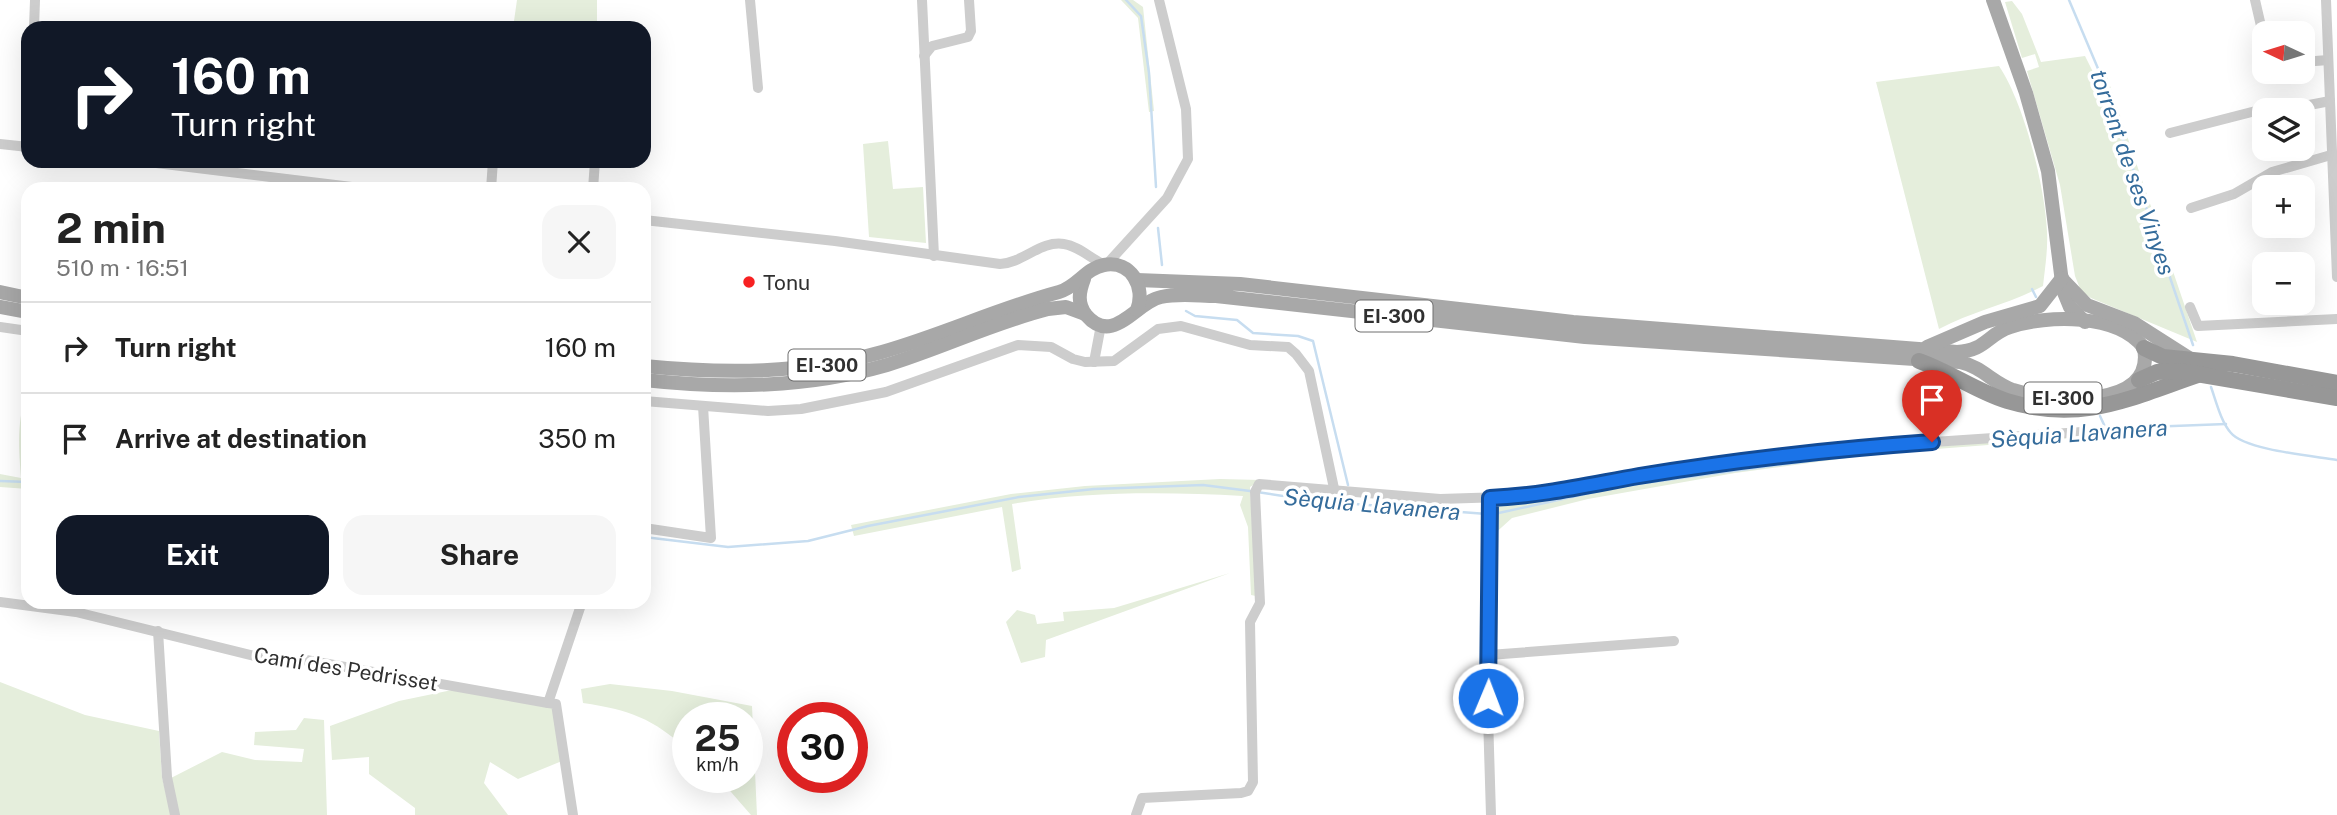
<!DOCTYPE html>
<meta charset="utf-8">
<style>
body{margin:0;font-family:"Public Sans",sans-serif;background:#f6f6f6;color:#222;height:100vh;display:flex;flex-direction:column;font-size:26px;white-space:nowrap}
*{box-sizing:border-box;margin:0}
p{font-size:23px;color:#767676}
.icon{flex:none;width:38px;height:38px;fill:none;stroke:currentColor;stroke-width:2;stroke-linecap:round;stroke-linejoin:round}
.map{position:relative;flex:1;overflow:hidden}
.panel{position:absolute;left:21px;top:182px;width:630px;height:427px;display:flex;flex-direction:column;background:#fff;border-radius:21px;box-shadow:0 7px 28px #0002}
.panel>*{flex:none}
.top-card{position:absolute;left:21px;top:21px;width:630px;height:147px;border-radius:21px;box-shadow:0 7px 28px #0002;background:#111827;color:#fff;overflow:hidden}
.needle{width:46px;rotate:274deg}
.controls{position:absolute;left:2252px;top:21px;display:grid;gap:14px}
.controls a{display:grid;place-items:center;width:63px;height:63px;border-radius:14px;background:#fff;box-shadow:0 7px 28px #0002;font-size:35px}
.speed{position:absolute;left:672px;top:702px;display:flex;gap:14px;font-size:35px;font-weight:700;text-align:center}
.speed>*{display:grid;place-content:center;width:91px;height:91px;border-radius:50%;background:#fff;box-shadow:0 7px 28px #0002;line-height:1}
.speed small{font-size:18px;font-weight:400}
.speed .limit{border:10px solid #d22;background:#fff;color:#111}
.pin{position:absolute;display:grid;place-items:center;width:60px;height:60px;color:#fff;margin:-72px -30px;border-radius:50% 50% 50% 0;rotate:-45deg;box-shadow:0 0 7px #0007}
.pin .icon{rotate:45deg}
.me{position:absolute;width:77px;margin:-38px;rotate:1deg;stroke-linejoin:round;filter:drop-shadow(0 0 5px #0008)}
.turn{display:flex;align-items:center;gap:24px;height:147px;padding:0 35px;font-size:32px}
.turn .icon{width:91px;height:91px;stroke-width:2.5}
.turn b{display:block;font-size:49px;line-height:60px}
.round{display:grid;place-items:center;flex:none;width:74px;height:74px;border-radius:21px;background:#f6f6f6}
.head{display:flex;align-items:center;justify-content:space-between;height:119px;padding:0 35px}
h1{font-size:42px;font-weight:700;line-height:52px}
.cta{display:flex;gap:14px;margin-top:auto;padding:14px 35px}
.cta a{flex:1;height:80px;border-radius:21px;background:#111827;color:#fff;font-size:28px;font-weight:700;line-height:80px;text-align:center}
.cta a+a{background:#f6f6f6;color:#222}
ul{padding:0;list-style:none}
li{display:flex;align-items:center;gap:21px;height:91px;padding:0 35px;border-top:2px solid #e0e0e0}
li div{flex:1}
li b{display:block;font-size:26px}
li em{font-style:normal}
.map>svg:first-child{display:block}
.green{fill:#e5eedc}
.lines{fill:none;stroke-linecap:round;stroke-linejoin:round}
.stream{stroke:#c7ddf0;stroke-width:2.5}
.minor{stroke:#cdcdcd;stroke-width:10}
.major{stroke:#a8a8a8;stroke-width:14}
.highway{stroke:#979797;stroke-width:16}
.route-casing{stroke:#114b97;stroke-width:18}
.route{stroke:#1a73e8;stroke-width:12}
.poi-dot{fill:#f72122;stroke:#fff;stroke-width:2.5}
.labels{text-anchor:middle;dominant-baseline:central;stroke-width:7;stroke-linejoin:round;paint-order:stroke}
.shield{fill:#fff;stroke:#6e6e6e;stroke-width:2}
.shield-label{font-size:19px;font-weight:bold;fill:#303030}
.poi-label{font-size:21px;fill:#303030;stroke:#fff;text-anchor:start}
.street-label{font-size:21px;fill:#303030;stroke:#fff}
.water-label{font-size:23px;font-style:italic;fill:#356c9b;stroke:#fff}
</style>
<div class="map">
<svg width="2337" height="815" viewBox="0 0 2337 815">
<rect width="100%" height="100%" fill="#fff"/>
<g class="green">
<path d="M517,0H597V28H513Z"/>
<path d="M1121,0H1133L1143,7L1154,111L1149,112L1138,18Z"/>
<path d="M2012,1L2022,14L2041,62L2085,56L2097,80L2107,77L2197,342L2091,298L2081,291L2075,276L2060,185L2027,71L2039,67L2035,54L2022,58L2005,2Z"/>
<path d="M1999,66C2024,103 2045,186 2047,232C2048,249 2045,268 2043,286C2010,304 1973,311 1939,329L1876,82Z"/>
<path d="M888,141L893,189L923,187L926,243L869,237L863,144Z"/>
<path d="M28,392V489L0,487V474L21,478C19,451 16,417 28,392Z"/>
<path d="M2079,438L1884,453L1735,473L1588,499L1512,518L1492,536L1493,501L1859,450L1975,441Z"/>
<path d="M1220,479L1261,480L1250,487L1256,596L1251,595L1248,527L1240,505L1243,496C1167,492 1088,491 1012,504L1021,569L1012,572L1002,507L854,536L851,525L1011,494L1085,486Z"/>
<path d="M1230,573L1046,640L1045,657L1021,663L1006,622L1017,610L1035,615L1037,624L1064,621L1063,612L1114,608Z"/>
<path d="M0,682L85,715L159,731L162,777L171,815H0Z"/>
<path d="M610,684L672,691L752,706L757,815H751L718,777H747V718H688V750C652,718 630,710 583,703L581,689Z"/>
<path d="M452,690L553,707L562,761L518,779L490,762L484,783L508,815H415V808L369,774V757L332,760L330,726L399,701Z"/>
<path d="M304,718L324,720L327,815H178L171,778L222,752L255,760L302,762L304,749L254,745L255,732L296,730Z"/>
</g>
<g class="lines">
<g class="stream">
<path d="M1126,0L1141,16L1149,73L1156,187"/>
<path d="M2069,0L2102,78L2193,345"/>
<path d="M1158,228L1162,265"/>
<path d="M2032,289L2036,297"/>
<path d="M1186,311L1195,316L1237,320L1253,333L1298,336L1313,341L1348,485"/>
<path d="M2211,387C2216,401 2221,422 2231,433C2245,450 2314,456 2337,460"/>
<path d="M2100,416L2106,429"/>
<path d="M2086,434L2121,428L2226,424"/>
<path d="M0,481L28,482"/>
<path d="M1257,492L1315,501L1487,514"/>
<path d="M1494,514L1622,486L1891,450"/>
<path d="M644,537L728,547L808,541L868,526L1019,497L1094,489L1203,485L1250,491"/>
</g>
<g class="minor">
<path d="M750,0L758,88"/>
<path d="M922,0L934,256"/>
<path d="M2255,0L2264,39"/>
<path d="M2326,0L2337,277"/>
<path d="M34,28L35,0"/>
<path d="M924,56L932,46L968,37L971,31L969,0"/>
<path d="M2303,62L2328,60"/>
<path d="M2170,133L2279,105L2299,107L2330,101"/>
<path d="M0,144L28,147"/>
<path d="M140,161L368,189"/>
<path d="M491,189L493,161"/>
<path d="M593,189L595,161"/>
<path d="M2191,208L2234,194L2272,172L2331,155"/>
<path d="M644,220L835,241L1000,264C1023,263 1041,240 1064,244C1079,246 1091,259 1105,265"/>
<path d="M1107,264L1167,198L1188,159L1186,109L1159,0"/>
<path d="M2190,307L2198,326L2337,319"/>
<path d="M0,327L28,331"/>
<path d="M1094,362L1101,325"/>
<path d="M644,401L768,411L801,409L886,392L1018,345L1051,347L1073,359L1085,362L1114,361L1158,329L1181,326L1250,345L1288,347L1296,354L1309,371L1335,493"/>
<path d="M1490,498L1488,716L1491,815"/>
<path d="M644,528L711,538L703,406"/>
<path d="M0,602L76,612L283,663L306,660L548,703L582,602"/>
<path d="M158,631L167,777L175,815"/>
<path d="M1489,655L1674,641"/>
<path d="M548,703L556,704L573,815"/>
<path d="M1136,815L1142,798L1241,793L1248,791L1253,782L1250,622L1260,603L1255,492L1259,484L1440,499L1532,496L1637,477L1859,447L2082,432"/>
</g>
<g class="major">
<path d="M1993,0L2026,93L2048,171L2063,290L2070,307L2085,322"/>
<path d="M1084,279C1079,292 1077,303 1086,315C1113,347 1136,302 1161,297C1179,293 1199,296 1216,296L1585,337L1960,362C1982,367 1993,383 2013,390C2050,402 2156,411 2144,348C2118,313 2047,315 2010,327C1988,334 1985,351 1957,352L1573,322L1240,284L1137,280"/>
<path d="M2064,281L2087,305L2134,323L2192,360"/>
<path d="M0,292L28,298"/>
<path d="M0,307L28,312"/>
<path d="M1927,347L1985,322L2040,306L2062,278"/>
<path d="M644,366C725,374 803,374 882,352C942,335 999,308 1059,292C1077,287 1086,268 1104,265C1131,260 1146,287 1137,310"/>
<path d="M644,380C726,389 807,388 887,365C942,348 993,323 1048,309L1066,307L1085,314"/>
</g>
<g class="highway">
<path d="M2144,348L2163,357L2233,364L2337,383"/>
<path d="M1919,361C1950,372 1976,391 2007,401C2083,424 2132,397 2201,374"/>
<path d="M2139,380L2157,372L2179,371L2337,398"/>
</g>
</g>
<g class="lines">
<g class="route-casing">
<path id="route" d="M1488,698L1490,498C1541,496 1588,485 1639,476C1736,460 1834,449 1932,442"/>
</g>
<use href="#route" class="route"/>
</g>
<circle class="poi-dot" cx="749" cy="282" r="7"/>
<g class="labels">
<g class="shield">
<rect x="1355.5" y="300.5" width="77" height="31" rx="5"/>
<rect x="788.5" y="349.5" width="77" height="31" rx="5"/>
<rect x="2024.5" y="382.5" width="77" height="31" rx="5"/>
</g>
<g class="shield-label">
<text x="1394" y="316">EI-300</text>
<text x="827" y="365">EI-300</text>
<text x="2063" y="398">EI-300</text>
</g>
<g class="poi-label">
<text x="763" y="282">Tonu</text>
</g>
<g class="street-label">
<text transform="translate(346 669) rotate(9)">Camí des Pedrisset</text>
</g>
<g class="water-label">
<text transform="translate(2133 172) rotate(71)">torrent de ses Vinyes</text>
<text transform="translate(2079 433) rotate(-4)">Sèquia Llavanera</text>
<text transform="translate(1372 504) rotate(5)">Sèquia Llavanera</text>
</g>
</g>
</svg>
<div class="controls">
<a><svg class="needle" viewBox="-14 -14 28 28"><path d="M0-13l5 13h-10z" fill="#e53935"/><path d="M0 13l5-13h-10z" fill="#767676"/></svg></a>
<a><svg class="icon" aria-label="layers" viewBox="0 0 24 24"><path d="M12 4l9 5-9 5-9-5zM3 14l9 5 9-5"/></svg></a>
<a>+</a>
<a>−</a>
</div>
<div class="speed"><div>25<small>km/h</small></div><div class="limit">30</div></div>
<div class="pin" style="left:1932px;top:442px;background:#d93025"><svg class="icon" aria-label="arrive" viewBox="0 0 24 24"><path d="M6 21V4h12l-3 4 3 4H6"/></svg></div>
<svg class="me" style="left:1488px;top:698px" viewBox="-20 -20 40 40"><circle r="17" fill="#1a73e8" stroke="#fff" stroke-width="3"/><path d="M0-11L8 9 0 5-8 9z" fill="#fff"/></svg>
<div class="top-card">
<div class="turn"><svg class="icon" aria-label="right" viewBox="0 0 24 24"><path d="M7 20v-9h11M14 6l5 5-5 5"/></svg><div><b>160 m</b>Turn right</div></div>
</div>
<section class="panel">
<div class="head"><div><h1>2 min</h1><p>510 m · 16:51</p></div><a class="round"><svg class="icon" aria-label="close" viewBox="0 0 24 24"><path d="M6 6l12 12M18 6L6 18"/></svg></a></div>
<ul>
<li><svg class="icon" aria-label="right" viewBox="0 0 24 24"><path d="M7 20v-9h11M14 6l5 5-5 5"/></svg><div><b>Turn right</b></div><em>160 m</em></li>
<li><svg class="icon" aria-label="arrive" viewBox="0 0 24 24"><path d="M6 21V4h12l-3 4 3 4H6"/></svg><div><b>Arrive at destination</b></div><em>350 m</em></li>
</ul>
<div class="cta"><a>Exit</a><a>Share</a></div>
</section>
</div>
